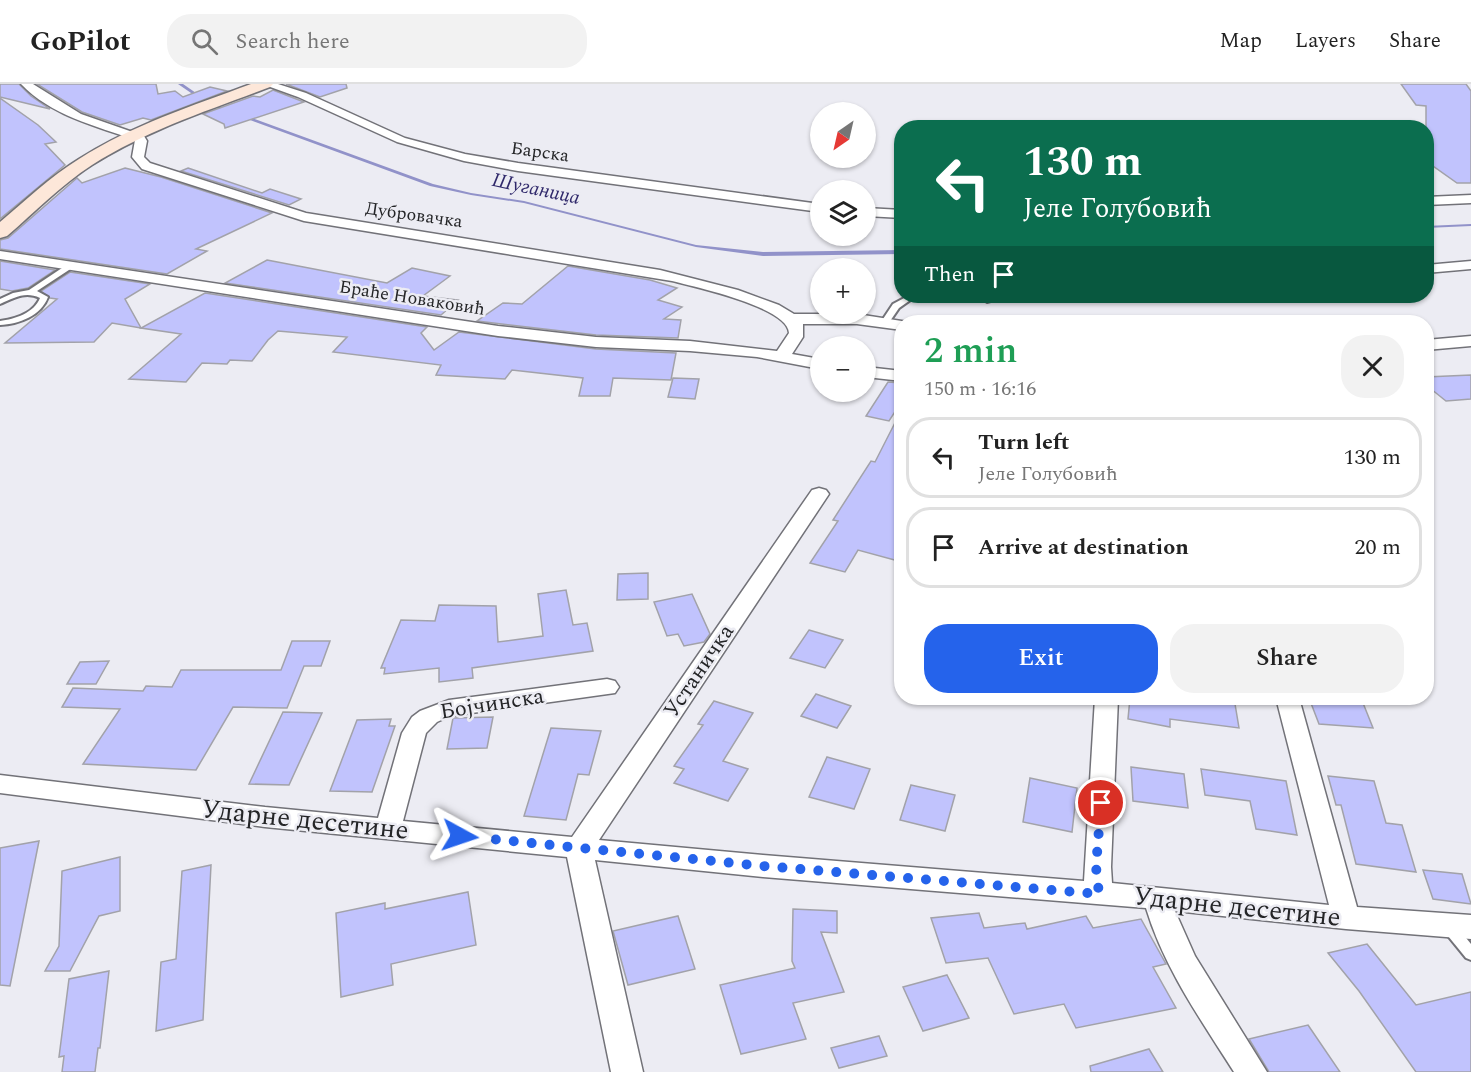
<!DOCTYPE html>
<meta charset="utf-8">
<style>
body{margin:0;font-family:Spectral,serif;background:#f2f2f2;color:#222;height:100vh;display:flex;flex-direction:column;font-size:22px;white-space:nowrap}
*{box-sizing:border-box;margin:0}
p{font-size:20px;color:#767676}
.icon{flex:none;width:33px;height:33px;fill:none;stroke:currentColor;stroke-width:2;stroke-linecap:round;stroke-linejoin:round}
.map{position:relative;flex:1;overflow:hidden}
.sheet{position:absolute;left:894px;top:231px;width:540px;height:390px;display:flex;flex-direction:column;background:#fff;border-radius:24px;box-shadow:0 2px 4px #0004}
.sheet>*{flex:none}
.banner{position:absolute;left:894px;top:36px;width:540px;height:183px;border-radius:24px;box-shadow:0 2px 4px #0004;background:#0b6e4f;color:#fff;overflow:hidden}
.needle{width:39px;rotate:214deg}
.buttons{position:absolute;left:810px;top:18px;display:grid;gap:12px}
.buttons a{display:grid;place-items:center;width:66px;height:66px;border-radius:50%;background:#fff;box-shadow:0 2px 4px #0004;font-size:30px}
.pin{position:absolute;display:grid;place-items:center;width:51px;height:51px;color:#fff;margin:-26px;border:3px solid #fff;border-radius:50%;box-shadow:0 2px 6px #0007}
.me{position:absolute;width:66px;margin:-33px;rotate:95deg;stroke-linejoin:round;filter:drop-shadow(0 0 4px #0008)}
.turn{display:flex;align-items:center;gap:21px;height:126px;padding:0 30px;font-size:27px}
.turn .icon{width:78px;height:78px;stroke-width:2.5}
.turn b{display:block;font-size:42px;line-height:51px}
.then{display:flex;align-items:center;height:57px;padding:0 30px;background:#0003;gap:12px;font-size:22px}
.round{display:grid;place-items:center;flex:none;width:63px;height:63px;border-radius:24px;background:#f2f2f2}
.overview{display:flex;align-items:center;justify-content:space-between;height:102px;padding:0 30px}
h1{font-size:36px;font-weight:600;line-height:45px;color:#1e9e55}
.cta{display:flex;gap:12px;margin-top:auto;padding:12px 30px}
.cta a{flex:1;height:69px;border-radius:24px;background:#2563eb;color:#fff;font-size:24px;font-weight:600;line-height:69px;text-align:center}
.cta a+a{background:#f2f2f2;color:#222}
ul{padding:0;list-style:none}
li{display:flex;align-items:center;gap:18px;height:81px;margin:0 12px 9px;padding:0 18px;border:3px solid #e0e0e0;border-radius:24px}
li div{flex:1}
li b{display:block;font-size:22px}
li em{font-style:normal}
header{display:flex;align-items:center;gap:36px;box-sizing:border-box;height:84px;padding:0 30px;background:#fff;border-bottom:2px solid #e0e0e0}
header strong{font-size:28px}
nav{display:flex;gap:33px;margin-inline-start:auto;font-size:21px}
.search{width:420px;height:54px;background:#f2f2f2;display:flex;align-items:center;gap:15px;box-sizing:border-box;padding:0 21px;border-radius:24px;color:#767676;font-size:22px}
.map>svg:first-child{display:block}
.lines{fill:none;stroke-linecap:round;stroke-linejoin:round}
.stream{fill:#9192c9;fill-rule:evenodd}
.building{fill:#c1c3fd;stroke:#a2a2a9;stroke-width:1.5}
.service-casing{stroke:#727278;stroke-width:4}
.minor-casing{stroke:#727278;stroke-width:3}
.secondary-casing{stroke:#727278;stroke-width:3}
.service{fill:#fff;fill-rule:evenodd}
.minor{fill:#fff;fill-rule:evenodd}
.secondary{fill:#fde7d9;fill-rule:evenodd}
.route{stroke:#2563eb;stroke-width:10;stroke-dasharray:0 18}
.labels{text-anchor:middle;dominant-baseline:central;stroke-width:5;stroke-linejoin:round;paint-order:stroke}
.far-street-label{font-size:18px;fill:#242527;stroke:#ececf3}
.far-water-label{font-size:20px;font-style:italic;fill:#30296b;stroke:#ececf3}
.street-label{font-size:22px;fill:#242527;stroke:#ececf3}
.near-street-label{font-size:27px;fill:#242527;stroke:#ececf3}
</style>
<header>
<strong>GoPilot</strong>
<div class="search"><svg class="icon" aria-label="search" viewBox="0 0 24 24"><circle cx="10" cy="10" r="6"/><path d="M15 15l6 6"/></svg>Search here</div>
<nav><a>Map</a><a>Layers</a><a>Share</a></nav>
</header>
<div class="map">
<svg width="1471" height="988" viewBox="0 0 1471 988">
<rect width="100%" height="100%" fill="#ececf3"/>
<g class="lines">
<g class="stream">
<path d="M178,0H183L209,18L231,27L228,28L207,20Z"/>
<path d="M242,31H244L433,100L471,109L524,117L696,161L763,168L902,166V170L763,172L696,163L524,119L471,111L430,102L242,33Z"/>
<path d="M1471,140V142L1426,144V142Z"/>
</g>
</g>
<g class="building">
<path d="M0,0H19L31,12L50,25L0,13Z"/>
<path d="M37,0H156L158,10L175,7L183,13L210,3L227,7L151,36L143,34L120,41L82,28Z"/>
<path d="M286,0H346L347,4L320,13Z"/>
<path d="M1401,0H1466L1471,7V99H1457L1426,77V22L1416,21Z"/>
<path d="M273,6L304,18L225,44L224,40L203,30L253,12L260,13Z"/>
<path d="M0,14L38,41L56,58L45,60L65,81L0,135Z"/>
<path d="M125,84L161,93L272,129L196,165L207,167L167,190L0,165V156L8,154L77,94L82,99Z"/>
<path d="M188,84L262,109L270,105L301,115L289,121L181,87Z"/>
<path d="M267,176L387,199L412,184L450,192L423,212L458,216L441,231L225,199Z"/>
<path d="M0,177L55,186L28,204L12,207L0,205Z"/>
<path d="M568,182L650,196L677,204L658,216L682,223L664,235L681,236L678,254L596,251L477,237L503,219L522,220Z"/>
<path d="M70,188L150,200L125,215L141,244L112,239L94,258L5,259L57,215L50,214L41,207Z"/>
<path d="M205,209L427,243L421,249L434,266L459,248L596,265L676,269L671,296L613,294L610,312H579L583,294L512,286L505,295L436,291L441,281L333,268L347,253L278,247L268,256L252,277L230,276L227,280L202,279L186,298L129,295L181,250L141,244Z"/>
<path d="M1471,291V315L1446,317L1426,301V293Z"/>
<path d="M673,294L699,295L695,315L668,313Z"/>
<path d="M888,298L902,299V317L889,337L866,332Z"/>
<path d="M902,325V478L858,466L845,488L810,479L838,437L833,436L871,377L875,378Z"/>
<path d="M648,489V515L617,516L618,490Z"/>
<path d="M566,506L573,541L587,539L593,567L472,584L473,594L439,598V584L384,590L385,584H381L401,536L435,537L439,521L496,522L498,558L543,552L538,510Z"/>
<path d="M692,510L710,550L704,558L684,562L678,550L667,552L654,518Z"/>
<path d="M809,546L843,556L825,584L790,574Z"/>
<path d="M292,557H330L321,582H304L287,624L233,623L196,686L83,680L120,625L62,623L73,604L143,607L146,602L172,603L181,586H281Z"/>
<path d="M109,577L96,600H67L80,578Z"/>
<path d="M816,610L851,622L837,644L801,632Z"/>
<path d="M1130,614H1234L1239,644L1170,635V643L1128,635Z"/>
<path d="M1309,614H1361L1373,644L1319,640Z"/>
<path d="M714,617L753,629L723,677L748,685L728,717L674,699L684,685L674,682L703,641L698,640Z"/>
<path d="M283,628L322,629L289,701L249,700Z"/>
<path d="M493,633L487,664L447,665L453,634Z"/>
<path d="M391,635L389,642H395L372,708L330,707L357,636Z"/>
<path d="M551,644L601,647L589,691L578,690L566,736L524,732Z"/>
<path d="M827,673L870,685L854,725L809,713Z"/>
<path d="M1131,683L1184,690L1188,724L1133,717Z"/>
<path d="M1201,685L1286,697L1297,751L1256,745L1250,717L1205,711Z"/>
<path d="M1328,692L1374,697L1386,739L1402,741L1416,788L1356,780L1341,721H1336Z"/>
<path d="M1030,694L1077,704L1072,748L1023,738Z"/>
<path d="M911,701L955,711L945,747L900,736Z"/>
<path d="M39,757L10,902L0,901V764Z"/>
<path d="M120,773V827L99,832L70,887H45L59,862L62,787Z"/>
<path d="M211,781L203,936L156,947L161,878L176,875L182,787Z"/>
<path d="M1423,786L1462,790L1471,820L1433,815Z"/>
<path d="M468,808L476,861L391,880L393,901L341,913L336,829L385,819V825Z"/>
<path d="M793,825L837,827V849L821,848L844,908L793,919L806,955L741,970L720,901L795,884L792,877Z"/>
<path d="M979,829L984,844L1025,839L1027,845L1086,832L1093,844L1141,835L1166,880L1153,883L1176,924L1076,944L1064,920L1014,930L988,874L946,879L931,834Z"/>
<path d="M678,832L695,885L628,901L613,847Z"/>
<path d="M1367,860L1416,921L1471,908V988H1416L1359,907L1328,869Z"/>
<path d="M109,887L100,964H98L95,988H62L64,972L59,973L69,895Z"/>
<path d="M947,891L969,934L923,947L903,903Z"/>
<path d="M1308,941L1340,988H1269L1249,955Z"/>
<path d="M879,952L887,972L839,984L831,964Z"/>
<path d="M1149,965L1163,988H1091L1090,982Z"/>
</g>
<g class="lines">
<g class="service-casing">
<g id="service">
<path d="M68,180L75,182L37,207L48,213C41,232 19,240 0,241V237C15,235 34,229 40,214C25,207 14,214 0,220V215L13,209L29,206Z"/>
<path d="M908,212H916L899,224L888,240H882L881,238L893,220Z"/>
<path d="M982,212H989L994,216L987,218Z"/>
<path d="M1449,837L1454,839L1471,860V876L1466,874L1444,847L1442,843L1444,839Z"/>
</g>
</g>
<g class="minor-casing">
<g id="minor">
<path d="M21,0H33L81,30L144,52L147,57L144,73L150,79L306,129L660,186L738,206L779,221L794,230H857L908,238H902V246L857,240H803V253L792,270L820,275V285L757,273L690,267L596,263L498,252L0,175V167L498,242L596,253L690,257L777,267L789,249C788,223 695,203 672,197L304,137L142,85L132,73L135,56C96,42 50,31 21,0Z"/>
<path d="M262,0H278L306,9L405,54L465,70L518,79L820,120V128L518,87L464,77L397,58L298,13Z"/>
<path d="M1471,111V119L1426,121V113Z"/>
<path d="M866,124L902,126V134L866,132Z"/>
<path d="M1471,177V185L1426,189V181Z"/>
<path d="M1471,252V262L1426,266V256Z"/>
<path d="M866,283L902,287V297L866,293Z"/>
<path d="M819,404L826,406L829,410L599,756L763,771L1084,797L1095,614H1118L1111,783L1112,799L1329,821L1276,614H1299L1357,823L1471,831V855L1346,845L1175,827L1195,872L1267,988H1234C1201,936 1164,884 1146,824L763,793L595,776L643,988H611L567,773L265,743L0,709V691L265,723L378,734L402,649L412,633L420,627L449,616L607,595L615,597L619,603L615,609L450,632L437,638L426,649L403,737L572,753L812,406Z"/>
</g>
</g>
<g class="secondary-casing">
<path id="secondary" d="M251,0H273L270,3C210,26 147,46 92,81C61,101 35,128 7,152L0,154V138C26,116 50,93 79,75C132,41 192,22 251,0Z"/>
</g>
<use href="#service" class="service"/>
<use href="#minor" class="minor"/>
<use href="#secondary" class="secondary"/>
</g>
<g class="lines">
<path class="route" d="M460,752L763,782L1099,810L1096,783L1101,719"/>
</g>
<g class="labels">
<g class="far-street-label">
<text transform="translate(540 68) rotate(8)">Барска</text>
<text transform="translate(414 131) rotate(8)">Дубровачка</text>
<text transform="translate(412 214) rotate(9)">Браће Новаковић</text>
</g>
<g class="far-water-label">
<text transform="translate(536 105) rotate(12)">Шуганица</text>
</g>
<g class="street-label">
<text transform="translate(699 587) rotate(-56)">Устаничка</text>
<text transform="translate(492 620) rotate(-9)">Бојчинска</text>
</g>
<g class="near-street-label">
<text transform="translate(305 736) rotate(6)">Ударне десетине</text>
<text transform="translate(1237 823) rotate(6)">Ударне десетине</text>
</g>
</g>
</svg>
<div class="buttons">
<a><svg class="needle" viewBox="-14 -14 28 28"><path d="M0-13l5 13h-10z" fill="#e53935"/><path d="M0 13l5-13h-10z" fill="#767676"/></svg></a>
<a><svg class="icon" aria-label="layers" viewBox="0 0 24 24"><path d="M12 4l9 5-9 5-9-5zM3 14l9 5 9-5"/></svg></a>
<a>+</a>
<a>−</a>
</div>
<div class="pin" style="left:1101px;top:719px;background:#d93025"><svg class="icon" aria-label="arrive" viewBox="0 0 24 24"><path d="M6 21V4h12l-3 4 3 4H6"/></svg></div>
<svg class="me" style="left:460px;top:752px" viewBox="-20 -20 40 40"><path d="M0-17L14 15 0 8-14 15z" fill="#2563eb" stroke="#fff" stroke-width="4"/></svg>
<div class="banner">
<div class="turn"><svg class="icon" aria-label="left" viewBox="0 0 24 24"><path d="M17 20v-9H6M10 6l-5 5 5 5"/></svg><div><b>130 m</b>Јеле Голубовић</div></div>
<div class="then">Then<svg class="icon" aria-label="arrive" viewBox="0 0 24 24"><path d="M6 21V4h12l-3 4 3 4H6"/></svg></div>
</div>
<section class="sheet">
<div class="overview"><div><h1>2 min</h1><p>150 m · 16:16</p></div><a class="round"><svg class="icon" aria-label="close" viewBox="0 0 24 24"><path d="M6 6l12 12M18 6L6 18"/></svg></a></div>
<ul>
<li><svg class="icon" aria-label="left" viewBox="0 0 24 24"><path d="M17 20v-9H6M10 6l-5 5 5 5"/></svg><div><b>Turn left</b><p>Јеле Голубовић</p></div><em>130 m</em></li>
<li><svg class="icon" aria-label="arrive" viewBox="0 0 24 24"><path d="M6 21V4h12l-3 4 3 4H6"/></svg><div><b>Arrive at destination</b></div><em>20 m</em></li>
</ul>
<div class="cta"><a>Exit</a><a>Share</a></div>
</section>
</div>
